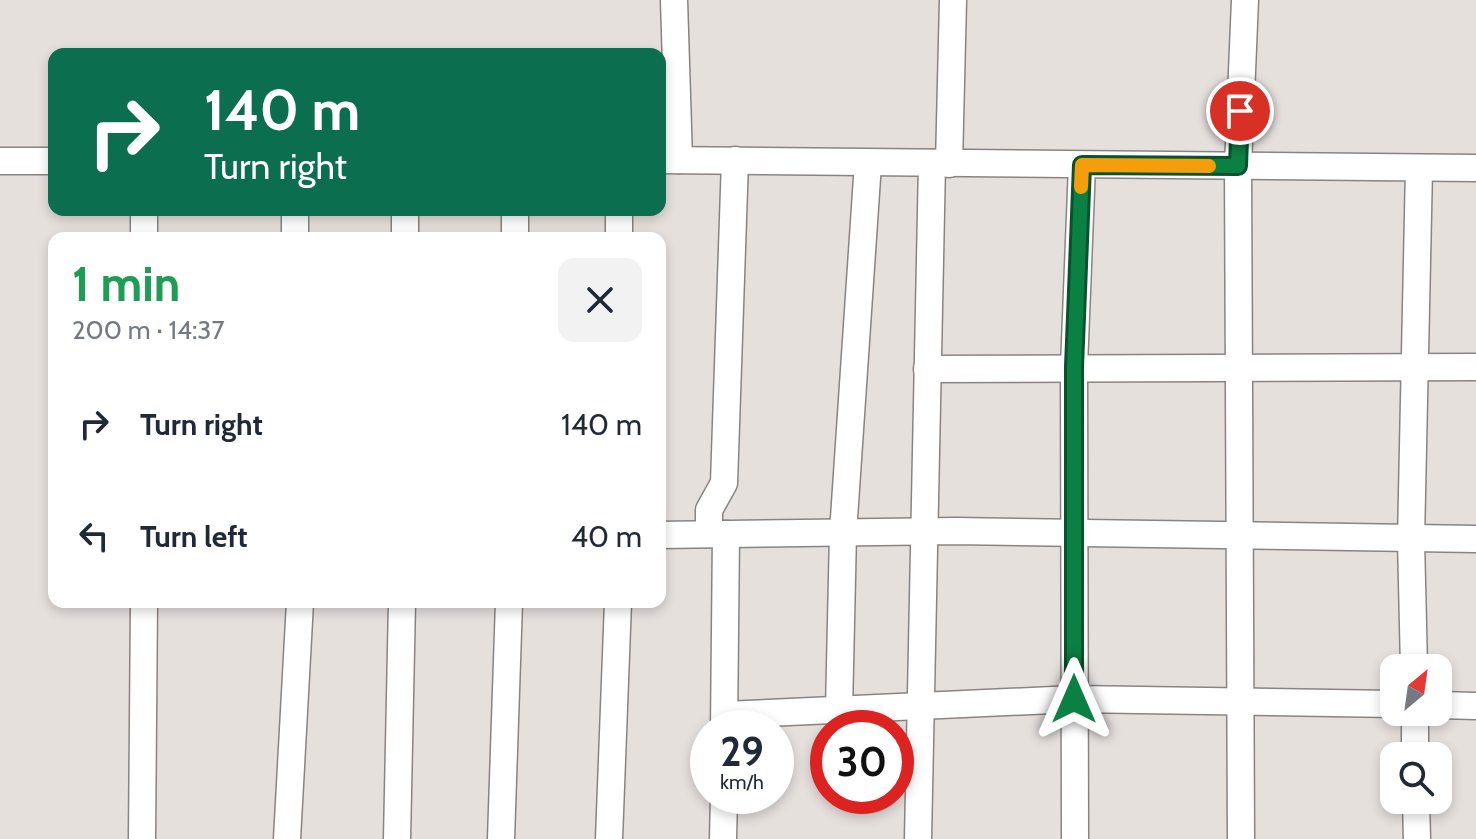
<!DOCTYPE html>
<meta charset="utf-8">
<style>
body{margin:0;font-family:Cabin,sans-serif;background:#f2f2f3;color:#1f2937;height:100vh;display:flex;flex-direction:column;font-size:30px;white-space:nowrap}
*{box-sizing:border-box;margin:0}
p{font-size:26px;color:#747a83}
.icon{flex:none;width:44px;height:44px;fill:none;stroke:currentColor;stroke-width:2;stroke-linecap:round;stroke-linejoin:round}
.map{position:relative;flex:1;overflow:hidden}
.drawer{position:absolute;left:48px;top:232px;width:618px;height:376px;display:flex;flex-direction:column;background:#fff;border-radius:16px;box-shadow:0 4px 12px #0003}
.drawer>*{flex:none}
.guide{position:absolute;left:48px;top:48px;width:618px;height:168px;border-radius:16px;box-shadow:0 4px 12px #0003;background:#0b6e4f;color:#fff;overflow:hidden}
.needle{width:52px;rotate:29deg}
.fabs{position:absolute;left:1380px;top:654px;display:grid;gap:16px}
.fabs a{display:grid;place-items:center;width:72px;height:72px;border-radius:16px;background:#fff;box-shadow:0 4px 12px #0003;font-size:40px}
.speed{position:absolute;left:690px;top:710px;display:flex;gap:16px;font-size:40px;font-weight:700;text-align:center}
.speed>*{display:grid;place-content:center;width:104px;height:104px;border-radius:50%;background:#fff;box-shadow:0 4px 12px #0003;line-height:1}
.speed small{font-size:20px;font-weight:400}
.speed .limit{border:12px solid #d22;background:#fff;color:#111}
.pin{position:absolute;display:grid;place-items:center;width:68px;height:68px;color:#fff;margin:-34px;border:4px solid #fff;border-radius:50%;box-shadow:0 2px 8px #0007}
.me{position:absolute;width:88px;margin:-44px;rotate:0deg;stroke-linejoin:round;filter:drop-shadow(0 0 6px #0008)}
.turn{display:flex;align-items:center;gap:28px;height:168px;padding:0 24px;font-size:36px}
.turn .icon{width:104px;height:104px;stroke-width:2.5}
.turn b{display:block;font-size:56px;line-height:68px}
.round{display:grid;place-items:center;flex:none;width:84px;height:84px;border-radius:16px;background:#f2f2f3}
.headline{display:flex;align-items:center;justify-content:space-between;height:136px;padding:0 24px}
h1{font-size:48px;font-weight:700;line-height:60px;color:#1e9e55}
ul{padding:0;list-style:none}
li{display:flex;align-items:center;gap:24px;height:112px;padding:0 24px}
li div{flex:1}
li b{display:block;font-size:30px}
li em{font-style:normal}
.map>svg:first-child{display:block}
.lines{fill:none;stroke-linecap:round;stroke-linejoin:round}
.minor-casing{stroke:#898481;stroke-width:29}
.minor{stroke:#fff;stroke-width:26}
.route-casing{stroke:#07532c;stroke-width:20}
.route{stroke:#0b8043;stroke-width:14}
.slow{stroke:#f59e0b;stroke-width:14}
</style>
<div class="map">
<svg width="1476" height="839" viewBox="0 0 1476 839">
<rect width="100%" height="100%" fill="#e6e0dd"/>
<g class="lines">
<g class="minor-casing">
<g id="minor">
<path d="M674,0L679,160"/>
<path d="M660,160L1476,168"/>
<path d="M0,161H54"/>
<path d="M949,164L953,0"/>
<path d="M295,210V238"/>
<path d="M619,210V238"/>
<path d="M144,238V210"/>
<path d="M405,238V210"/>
<path d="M515,238V210"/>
<path d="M927,369L1476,367"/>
<path d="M709,534V510L724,483L735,160"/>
<path d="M660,535L956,531L1476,539"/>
<path d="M1414,668L1411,540L1419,168"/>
<path d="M1438,705L1476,706"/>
<path d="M839,710L843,533L868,163"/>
<path d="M1415,712V756"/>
<path d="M725,715L1074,699L1394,704"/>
<path d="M724,728L726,534"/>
<path d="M1416,800L1417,839"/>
<path d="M142,839L144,602"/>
<path d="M287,839L300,602"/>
<path d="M397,839L402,602"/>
<path d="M501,839L509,602"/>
<path d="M609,839L618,602"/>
<path d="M723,839L724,796"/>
<path d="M918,839L932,163"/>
<path d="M1075,839L1074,367L1082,165"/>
<path d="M1241,839L1238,166L1245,0"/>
</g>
</g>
<use href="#minor" class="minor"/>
</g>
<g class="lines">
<g class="route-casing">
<path id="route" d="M1074,699V367L1082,165L1238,166L1240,111"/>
</g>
<use href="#route" class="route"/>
<path class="slow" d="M1081,187L1082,165L1209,166"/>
</g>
</svg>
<div class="fabs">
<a><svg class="needle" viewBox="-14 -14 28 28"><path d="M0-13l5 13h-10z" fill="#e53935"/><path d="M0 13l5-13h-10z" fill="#747a83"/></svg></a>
<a><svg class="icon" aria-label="search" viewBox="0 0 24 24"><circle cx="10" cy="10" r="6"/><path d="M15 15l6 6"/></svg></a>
</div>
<div class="speed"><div>29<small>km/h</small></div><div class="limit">30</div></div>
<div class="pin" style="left:1240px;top:111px;background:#d93025"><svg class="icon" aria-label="arrive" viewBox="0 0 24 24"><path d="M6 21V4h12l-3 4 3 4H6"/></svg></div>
<svg class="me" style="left:1074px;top:699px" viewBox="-20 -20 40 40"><path d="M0-17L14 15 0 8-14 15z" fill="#0b8043" stroke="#fff" stroke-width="4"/></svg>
<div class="guide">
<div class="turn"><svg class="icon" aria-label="right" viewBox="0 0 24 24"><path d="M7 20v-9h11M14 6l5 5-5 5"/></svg><div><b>140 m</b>Turn right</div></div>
</div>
<section class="drawer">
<div class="headline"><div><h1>1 min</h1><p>200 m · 14:37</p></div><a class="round"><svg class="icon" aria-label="close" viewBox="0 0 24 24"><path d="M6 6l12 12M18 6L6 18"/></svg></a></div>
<ul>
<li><svg class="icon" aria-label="right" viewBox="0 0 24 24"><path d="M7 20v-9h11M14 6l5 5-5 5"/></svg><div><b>Turn right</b></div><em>140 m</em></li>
<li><svg class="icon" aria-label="left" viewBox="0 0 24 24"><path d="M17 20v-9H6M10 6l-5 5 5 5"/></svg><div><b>Turn left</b></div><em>40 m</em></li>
</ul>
</section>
</div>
